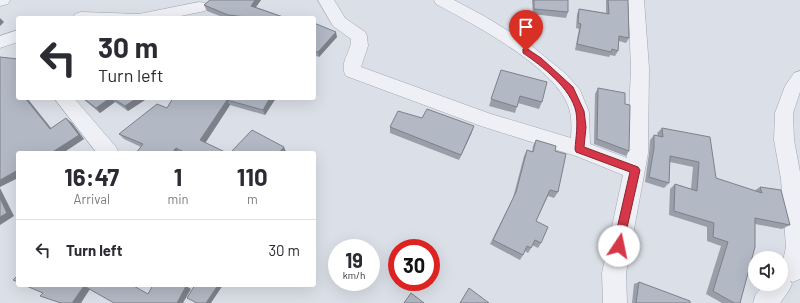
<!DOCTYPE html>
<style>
body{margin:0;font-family:Barlow,sans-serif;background:#f7f7f7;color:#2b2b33;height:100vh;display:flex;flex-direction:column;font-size:15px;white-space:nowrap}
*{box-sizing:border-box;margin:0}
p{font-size:13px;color:#7c7c81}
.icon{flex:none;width:22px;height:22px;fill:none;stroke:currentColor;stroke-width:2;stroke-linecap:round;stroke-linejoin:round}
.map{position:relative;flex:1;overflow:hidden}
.drawer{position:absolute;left:16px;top:151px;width:300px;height:136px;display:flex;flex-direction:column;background:#fff;border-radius:4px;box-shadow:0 4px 16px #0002}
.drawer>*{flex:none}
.hud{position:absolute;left:16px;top:16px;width:300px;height:84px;border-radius:4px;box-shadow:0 4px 16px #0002;background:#fff;color:#2b2b33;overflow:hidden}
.tools{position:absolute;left:748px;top:251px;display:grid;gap:8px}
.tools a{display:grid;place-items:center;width:40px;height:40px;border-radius:50%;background:#fff;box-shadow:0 4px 16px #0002;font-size:20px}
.speed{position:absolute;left:328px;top:239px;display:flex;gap:8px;font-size:20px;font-weight:700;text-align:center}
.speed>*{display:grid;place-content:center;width:52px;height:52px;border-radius:50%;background:#fff;box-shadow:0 4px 16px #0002;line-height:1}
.speed small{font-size:10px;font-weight:400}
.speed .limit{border:6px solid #d22;background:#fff;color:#111}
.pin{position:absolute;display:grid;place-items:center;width:34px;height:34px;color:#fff;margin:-41px -17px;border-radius:50% 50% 50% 0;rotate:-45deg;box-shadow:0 0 4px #0007}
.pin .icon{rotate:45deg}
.me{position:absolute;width:44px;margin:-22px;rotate:11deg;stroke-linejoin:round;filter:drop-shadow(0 0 3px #0008)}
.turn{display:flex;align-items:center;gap:14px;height:84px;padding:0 16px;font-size:18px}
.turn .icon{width:52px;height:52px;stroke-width:2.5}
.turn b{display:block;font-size:28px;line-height:34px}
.eta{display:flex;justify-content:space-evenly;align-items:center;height:68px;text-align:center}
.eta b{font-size:24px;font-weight:700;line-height:28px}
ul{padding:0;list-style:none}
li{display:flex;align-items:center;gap:12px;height:60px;padding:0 16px;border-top:1px solid #e1e1e2}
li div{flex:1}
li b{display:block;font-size:15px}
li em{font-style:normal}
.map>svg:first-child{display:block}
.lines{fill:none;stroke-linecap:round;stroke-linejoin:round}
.street-casing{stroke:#a1a6b1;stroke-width:1}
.street{fill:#eef0f5;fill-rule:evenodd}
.wall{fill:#999ea9}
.shaded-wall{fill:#7d8189}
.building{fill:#b2b8c4;stroke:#7d8189}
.route{fill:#d53748;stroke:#8a242f}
</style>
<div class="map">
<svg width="800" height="303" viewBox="0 0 800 303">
<rect width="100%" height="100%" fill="#dbdfe7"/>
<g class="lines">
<g class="street-casing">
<g id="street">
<path d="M0,0H10L8,4L0,6Z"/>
<path d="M318,0H334L345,18L365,32L367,36L368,46L361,67L491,114L571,138C572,124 572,111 565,99C545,62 473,24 436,4L434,0H454L484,16L528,43L566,74L580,90L589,112L590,144L627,158L631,68L628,0H644L649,68L648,153L626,273L627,303H603L602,273L623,175L576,156L481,126L346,76C338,63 352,52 351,39L333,26Z"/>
<path d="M199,2L205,3L207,7L205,11L171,18H73L75,14L81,12L139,14Z"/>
<path d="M18,30V42L0,48V36Z"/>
<path d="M800,71V92L793,113L794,140L800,172V279L793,282L790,281L792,284L788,292L780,303H753L756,294L765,284H781V273H783L781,270L786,247L781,179L774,140L775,113L785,86L794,73Z"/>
<path d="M54,98H74L116,147L119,153H97Z"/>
</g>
</g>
<use href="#street" class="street"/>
</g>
<g class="wall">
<path d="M210,0H261L256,7L286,18H225L207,11L204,5Z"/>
<path d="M532,0H568V12L566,18L533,14Z"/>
<path d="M606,0H628L629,38L626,43L619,41L618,51L615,56L610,55L609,57L575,50L579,29L576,28L577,14L579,9L606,13Z"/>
<path d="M314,23L337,37L319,57L314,55Z"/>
<path d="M501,70L542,102L539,109L518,103L515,113L489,106Z"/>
<path d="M598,88L625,104L629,151L626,156L594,144L595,94Z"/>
<path d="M82,98H148L128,111L115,102L100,113Z"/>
<path d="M173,98H276L265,115L230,105L205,143L227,153H136L141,147L124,139L119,134L167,108Z"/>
<path d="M422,118L472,132L459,160L390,133V127Z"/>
<path d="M662,128L716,178L754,191L760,187L790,225L782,229L755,224L740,303H722L706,294L721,246L707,241V227L669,215L670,189L675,184L691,189L693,167L670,162L669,183L664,188L645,182L649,153L650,140L654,135L658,136L657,133Z"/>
<path d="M536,140L555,151L558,192L554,198L548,196L536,221L541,243L538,248L532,245L531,248L528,253L525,251L523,255L520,260L490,244L513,198L524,156L527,150L532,152L533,146Z"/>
<path d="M639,282L690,303H632L634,284Z"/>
</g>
<g class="shaded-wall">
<path d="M255,0H261L253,11L251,6Z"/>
<path d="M0,18L4,22L0,26Z"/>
<path d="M336,32L337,37L319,57L318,52Z"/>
<path d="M25,98H27L55,133L50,129Z"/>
<path d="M110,98H111L115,102L100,113L96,108Z"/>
<path d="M137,98H148L128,111L125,106Z"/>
<path d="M270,98H276L265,115L263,110Z"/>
<path d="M227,100L230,105L204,145L200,140Z"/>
<path d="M66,118L72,123L84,139L63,153H51Z"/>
<path d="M474,126L472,132L459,160L461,155Z"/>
<path d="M284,147L286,152L285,153H279Z"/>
<path d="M176,148L180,153H172Z"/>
<path d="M18,170V178L0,187V180Z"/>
<path d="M0,188L14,216L0,225Z"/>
<path d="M218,285H223L211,303H206Z"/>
<path d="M84,286L90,289L81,303H72Z"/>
<path d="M186,286L191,289L183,303H177Z"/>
</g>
<g class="building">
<path d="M210,0H255L251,6L286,18H256L228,15L204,5Z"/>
<path d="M534,0H568V12L534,9Z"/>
<path d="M608,0H628L629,38L619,36L618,51L612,49L611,52L577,44L581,24L578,23L579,9L609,14Z"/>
<rect x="91" y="17" width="18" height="1"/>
<path d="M314,23L336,32L318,52L314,51Z"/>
<path d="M0,57L18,59V98H25L50,129L66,118L79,135L51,153H18V170L0,180Z"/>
<path d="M501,70L547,82L542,102L520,96L517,107L491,99Z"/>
<path d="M598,88L625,93V104L630,105L629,151L597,139Z"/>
<path d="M83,98H110L96,108Z"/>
<path d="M112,98H137L125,106Z"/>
<path d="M173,98H270L263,110L227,100L200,140L227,153H186L176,148L172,153H136L143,144L119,134L157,104L167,108Z"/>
<path d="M427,109L474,126L461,155L390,127L398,111L422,118Z"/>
<path d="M662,128L710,137L716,178L762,193L760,187L781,190L790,225L755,218V247L740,303H734L713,291L728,242L713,237L714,223L674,211L675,184L697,191L699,162L670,156L669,183L649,177L654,148V135L663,137Z"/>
<path d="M252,130L284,147L279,153H230Z"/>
<path d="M536,140L556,146L555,151L566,154L558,192L550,190L536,221L548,227L541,243L535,240L531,248L527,246L523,255L493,240L516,192L527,150L533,152Z"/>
<path d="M0,198L7,213L0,217Z"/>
<path d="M18,275V282L13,280Z"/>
<path d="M639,282L690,301V303H636Z"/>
<path d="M24,285H132L148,294L153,285H184L186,286L177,303H114L84,286L72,303H61L40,296L43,293Z"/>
<path d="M195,285H218L206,303H197L187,298Z"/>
<path d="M469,288L489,303H460Z"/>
<path d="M411,293L424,303H404Z"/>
</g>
<path class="route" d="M526,48L541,58L573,87L584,111L586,127L584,147L638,167L640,170L622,250L619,251L615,250L613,246L630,172L576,152L575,149C576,137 578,124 576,112C571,88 542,66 523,53V49Z"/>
</svg>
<div class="tools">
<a><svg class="icon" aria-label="sound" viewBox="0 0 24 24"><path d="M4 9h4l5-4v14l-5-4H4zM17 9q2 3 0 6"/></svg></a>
</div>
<div class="speed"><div>19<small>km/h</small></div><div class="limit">30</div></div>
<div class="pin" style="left:526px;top:51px;background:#d93025"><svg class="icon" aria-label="arrive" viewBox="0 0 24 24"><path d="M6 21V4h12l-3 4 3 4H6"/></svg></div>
<svg class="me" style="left:619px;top:246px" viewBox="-20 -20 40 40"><circle r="19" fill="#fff"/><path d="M0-13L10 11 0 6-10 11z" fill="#d53748"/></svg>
<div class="hud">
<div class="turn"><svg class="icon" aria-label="left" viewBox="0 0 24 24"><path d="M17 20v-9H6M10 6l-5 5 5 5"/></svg><div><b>30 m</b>Turn left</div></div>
</div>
<section class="drawer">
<div class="eta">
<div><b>16:47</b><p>Arrival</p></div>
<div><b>1</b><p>min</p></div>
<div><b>110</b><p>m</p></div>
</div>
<ul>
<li><svg class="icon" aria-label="left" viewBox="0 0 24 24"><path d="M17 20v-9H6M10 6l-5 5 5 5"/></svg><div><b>Turn left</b></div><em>30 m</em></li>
</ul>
</section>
</div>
